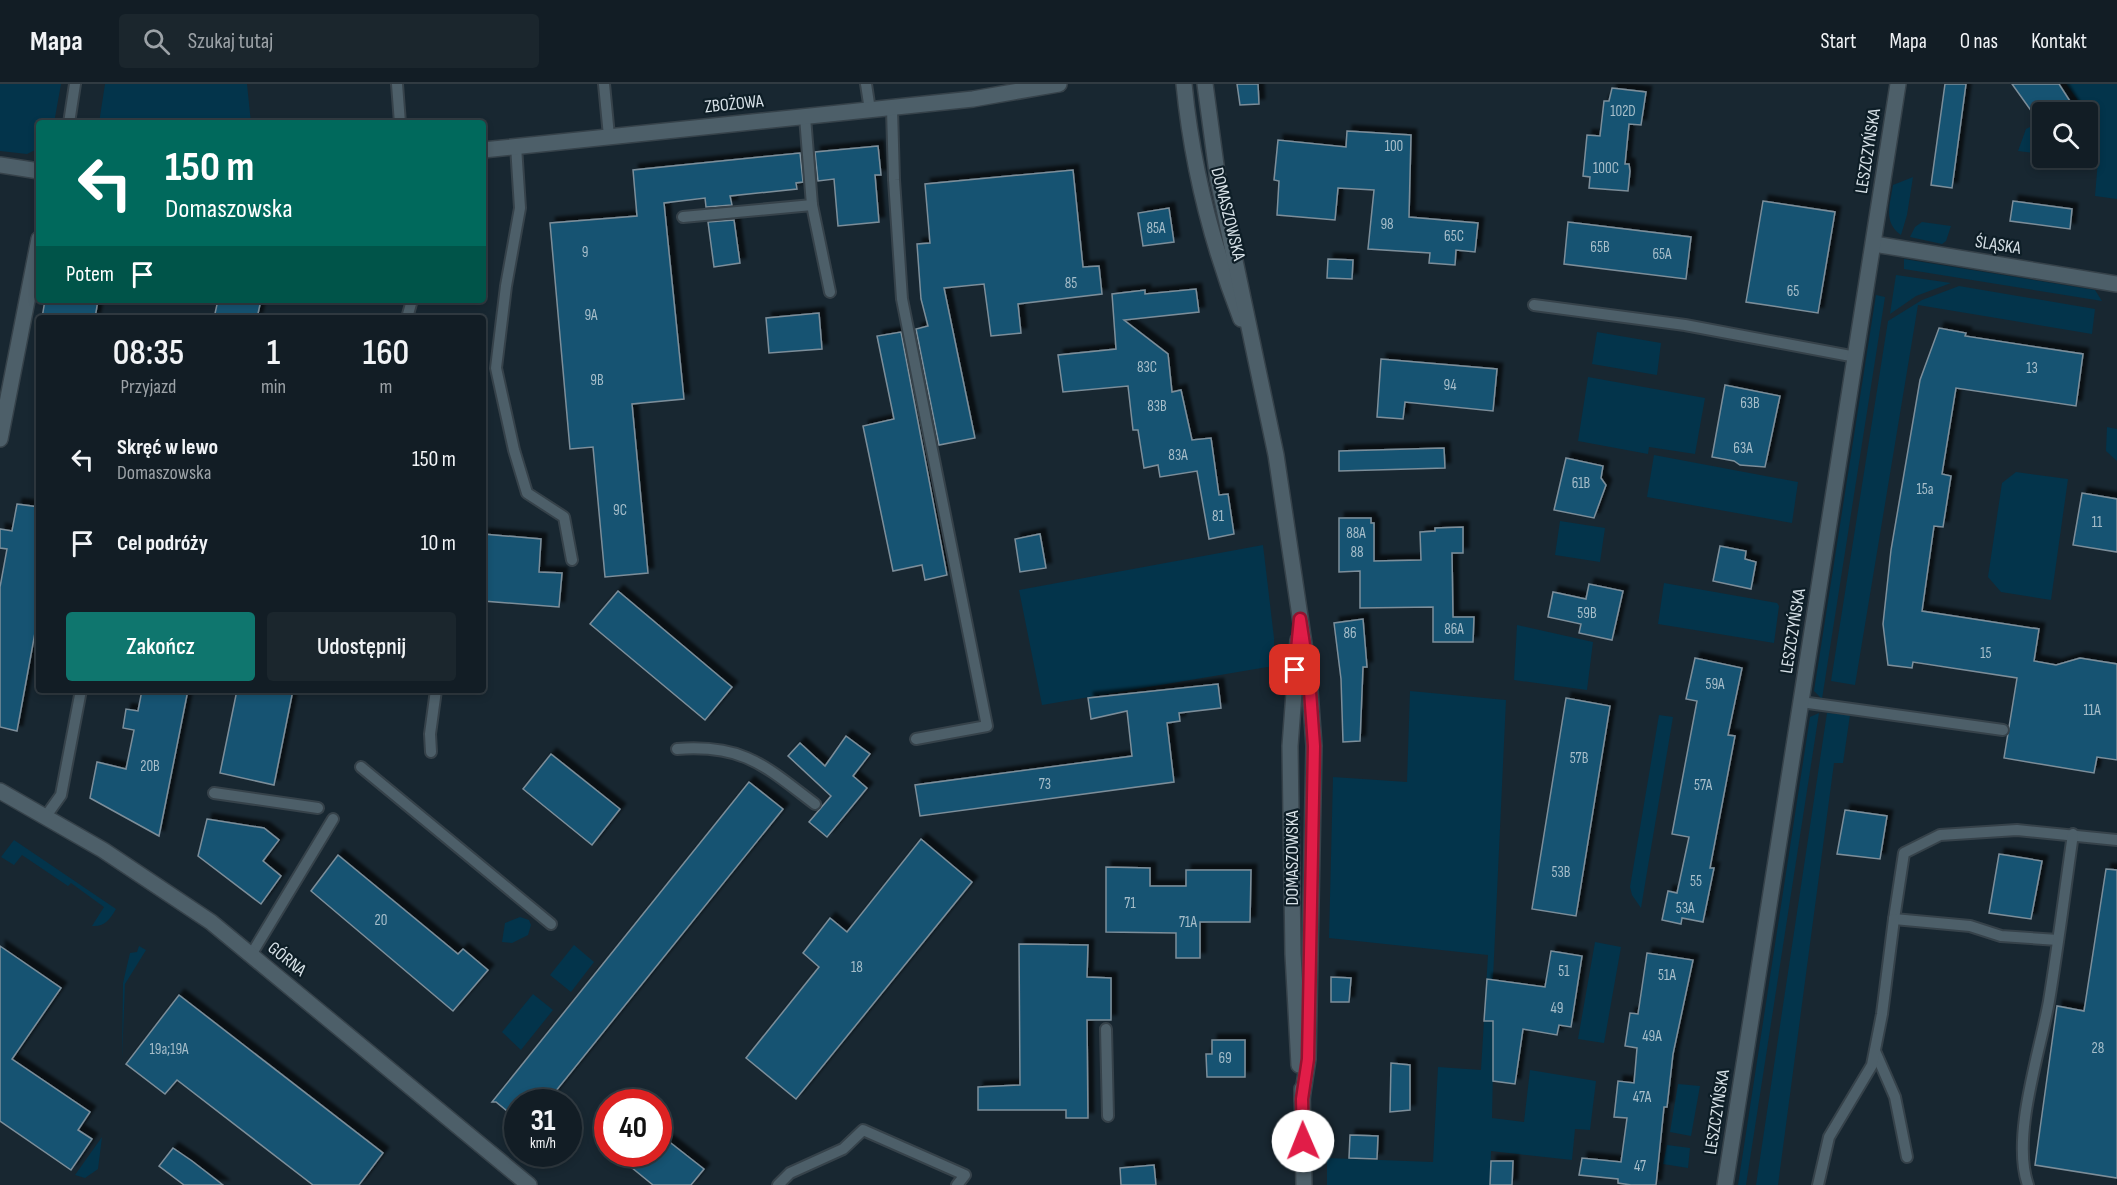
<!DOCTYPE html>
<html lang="pl">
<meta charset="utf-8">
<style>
body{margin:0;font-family:"Sofia Sans Condensed",sans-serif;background:#1b262d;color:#f1f3f6;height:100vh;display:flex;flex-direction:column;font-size:22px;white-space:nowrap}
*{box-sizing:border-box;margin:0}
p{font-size:20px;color:#9ca2a7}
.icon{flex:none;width:33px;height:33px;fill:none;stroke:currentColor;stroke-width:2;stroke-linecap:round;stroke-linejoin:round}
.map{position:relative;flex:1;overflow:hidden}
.sheet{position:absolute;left:36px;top:231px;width:450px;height:378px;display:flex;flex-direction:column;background:#121d25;border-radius:6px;box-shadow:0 3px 9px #0003,0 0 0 2px #313b42}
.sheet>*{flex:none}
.hud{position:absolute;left:36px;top:36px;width:450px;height:183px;border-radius:6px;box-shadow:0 3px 9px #0003,0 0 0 2px #313b42;background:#00695c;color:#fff;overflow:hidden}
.controls{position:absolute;left:2032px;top:18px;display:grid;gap:12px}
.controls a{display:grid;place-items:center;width:66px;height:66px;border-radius:6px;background:#121d25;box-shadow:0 3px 9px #0003,0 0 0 2px #313b42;font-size:30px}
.speed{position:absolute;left:504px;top:1005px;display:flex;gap:12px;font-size:30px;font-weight:700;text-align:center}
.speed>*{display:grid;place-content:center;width:78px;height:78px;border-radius:50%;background:#121d25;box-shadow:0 3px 9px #0003,0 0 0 2px #313b42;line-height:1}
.speed small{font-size:15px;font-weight:400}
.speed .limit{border:9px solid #d22;background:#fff;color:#111}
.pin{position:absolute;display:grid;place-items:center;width:51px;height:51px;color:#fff;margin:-26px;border-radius:12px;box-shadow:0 3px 9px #0006}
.me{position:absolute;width:66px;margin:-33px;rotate:359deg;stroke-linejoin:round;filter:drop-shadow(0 0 4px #0008)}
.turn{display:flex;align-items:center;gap:21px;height:126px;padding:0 30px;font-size:27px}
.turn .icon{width:78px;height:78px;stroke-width:2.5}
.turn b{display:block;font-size:42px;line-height:51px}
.then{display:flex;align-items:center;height:57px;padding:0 30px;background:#0003;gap:12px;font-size:22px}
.eta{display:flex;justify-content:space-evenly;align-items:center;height:102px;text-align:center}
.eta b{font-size:36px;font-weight:600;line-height:42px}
.action{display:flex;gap:12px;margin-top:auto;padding:12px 30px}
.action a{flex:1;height:69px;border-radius:6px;background:#0f766e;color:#fff;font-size:24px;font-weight:600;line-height:69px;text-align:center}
.action a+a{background:#1b262d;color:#f1f3f6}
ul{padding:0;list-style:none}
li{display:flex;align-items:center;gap:18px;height:84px;padding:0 30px}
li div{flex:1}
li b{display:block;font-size:22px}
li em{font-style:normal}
header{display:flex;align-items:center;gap:36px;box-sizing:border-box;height:84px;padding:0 30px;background:#121d25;border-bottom:2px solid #313b42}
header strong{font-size:28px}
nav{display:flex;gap:33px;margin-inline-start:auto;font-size:21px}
.search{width:420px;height:54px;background:#1b262d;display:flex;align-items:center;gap:15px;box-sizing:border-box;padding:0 21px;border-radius:6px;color:#9ca2a7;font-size:22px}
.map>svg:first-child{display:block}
.green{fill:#03344b}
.building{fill:#175372;stroke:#7c8e9a;stroke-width:1.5;filter:url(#shadow)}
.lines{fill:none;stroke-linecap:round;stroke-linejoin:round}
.service-casing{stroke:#36424a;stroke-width:14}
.minor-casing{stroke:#36424a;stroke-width:18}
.tertiary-casing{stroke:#36424a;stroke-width:18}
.service{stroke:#4d5f69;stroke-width:10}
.minor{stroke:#4d5f69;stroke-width:15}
.tertiary{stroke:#4d5f69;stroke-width:15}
.route-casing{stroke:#92132f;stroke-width:15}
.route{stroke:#e11d48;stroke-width:10}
.labels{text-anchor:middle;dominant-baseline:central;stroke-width:4.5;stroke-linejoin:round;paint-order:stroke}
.number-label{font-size:15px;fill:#a7beca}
.street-label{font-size:18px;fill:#d7e1e7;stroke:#0e1e27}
</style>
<header>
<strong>Mapa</strong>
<div class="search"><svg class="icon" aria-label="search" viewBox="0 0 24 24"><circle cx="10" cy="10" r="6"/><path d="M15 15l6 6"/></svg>Szukaj tutaj</div>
<nav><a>Start</a><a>Mapa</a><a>O nas</a><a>Kontakt</a></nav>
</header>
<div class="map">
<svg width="2117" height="1101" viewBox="0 0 2117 1101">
<defs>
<filter id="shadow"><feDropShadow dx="5.5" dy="-5.5" stdDeviation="1.5" flood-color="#0009"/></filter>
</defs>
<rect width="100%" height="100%" fill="#182731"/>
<g class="green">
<path d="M0,0H61L54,39H39V64L27,70L0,67Z"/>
<path d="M105,0H247L251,39H99Z"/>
<path d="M2066,0H2117V115L2095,112L2098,76L2076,74H2088V35L2090,33Z"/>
<path d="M2030,43L2043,62V70L2018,67L2026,45Z"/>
<path d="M1913,93L1907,131L1901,151C1883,138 1890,121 1893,101Z"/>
<path d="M1922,138L1951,142L1946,157L1942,160L1910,153L1915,143Z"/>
<path d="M1904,175L2095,206L2102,217L1904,185Z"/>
<path d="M1896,191L1951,199L1916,212L1890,230Z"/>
<path d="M1959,202L2095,225L2092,250L1918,221L1855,601L1831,597L1888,237L1922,216Z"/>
<path d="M1876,211L1885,213L1822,615L1814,607Z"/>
<path d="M1597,248L1661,259L1657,291L1592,280Z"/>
<path d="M1588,293L1705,314L1695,370L1649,363L1648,370L1578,357Z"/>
<path d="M2107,343L2117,345V377L2106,367Z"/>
<path d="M1654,371L1798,398L1792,439L1647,413Z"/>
<path d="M2016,388L2068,395L2051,516L2001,508L1988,493L2002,399Z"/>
<path d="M1560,437L1605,444L1600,478L1555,471Z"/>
<path d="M1263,461L1274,554V582L1042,621L1019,506Z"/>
<path d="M1664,499L1777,519L1779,522L1774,559L1658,540Z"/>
<path d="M1517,541L1593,558L1587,606L1514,596Z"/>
<path d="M1410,607L1506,616L1491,937L1494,938L1492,1034L1524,1038L1530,986L1596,997L1590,1046L1575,1045L1572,1076L1491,1067L1490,1101H1327V1074L1433,1078L1438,983L1481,986L1488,871L1329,854L1333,693L1407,698Z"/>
<path d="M1819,629L1746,1101H1738L1810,633Z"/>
<path d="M1827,629L1850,631L1843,679H1834L1778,1101H1756Z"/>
<path d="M1659,631L1673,633L1641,824L1632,811L1630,803Z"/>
<path d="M14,756L116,825C110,835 105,843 92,842L104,823L71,799L68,802L22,771L14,781L1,773Z"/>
<path d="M520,833L529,836L531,841L528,851L512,859L502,858L505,839Z"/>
<path d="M1595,858L1621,863L1604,959L1578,955Z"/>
<path d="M574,861L594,878L571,908L550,891Z"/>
<path d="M139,862L146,866L125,900L122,976L123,899L130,869L137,868Z"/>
<path d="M533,910L553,926L521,966L502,948Z"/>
<path d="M1678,1000L1700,1002L1691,1052L1670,1048Z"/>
<path d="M102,1053L98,1085L85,1094L75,1091Z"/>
<path d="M1667,1061L1690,1064L1688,1084L1663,1080Z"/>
</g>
<g class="building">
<path d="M1237,0H1258L1259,20L1240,21Z"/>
<path d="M1945,0H1966L1952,104L1931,101Z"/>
<path d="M2012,0H2059L2077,28H2032Z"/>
<path d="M1612,4L1646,8L1641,41L1629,40L1625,80H1629L1630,87L1628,107L1589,104L1590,93L1583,92L1587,51L1600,52L1604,17H1609Z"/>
<path d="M1347,47L1411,51L1409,133L1478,139L1475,168L1456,166L1455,181L1429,179L1430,169L1368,165L1374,106L1338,104L1335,136L1277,131L1279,97L1274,96L1278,56L1346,63Z"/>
<path d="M878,62L881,91H875L879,138L838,142L834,95L818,97L815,68Z"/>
<path d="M800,69L803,98L796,99L797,105L730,112L732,121L706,123L705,114L664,119L684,315L632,320L648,489L605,493L593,363L570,365L550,139L637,132L633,86Z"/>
<path d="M1073,86L1083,183L1099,182L1102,210L1018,220L1021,249L991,252L984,200L944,204L975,354L939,361L916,245L928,242L921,215L917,160L930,159L925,100Z"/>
<path d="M1763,117L1835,128L1818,229L1746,218Z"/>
<path d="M2013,117L2072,125L2070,145L2010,137Z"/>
<path d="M1169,124L1174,158L1143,162L1138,129Z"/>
<path d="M734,136L740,179L714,183L708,138Z"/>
<path d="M1568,138L1691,153L1686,195L1564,180Z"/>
<path d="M1328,175L1353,176L1352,195L1327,194Z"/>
<path d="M1196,205L1199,228L1124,236L1168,270L1172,308L1181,306L1192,356L1211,354L1219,411L1228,410L1234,450L1209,455L1197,387L1160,393L1158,381L1144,384L1138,346H1133L1128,302L1063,308L1058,271L1116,265L1112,210L1145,206V210Z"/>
<path d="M45,216H98L95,234H42Z"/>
<path d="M218,216H261L257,234H214Z"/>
<path d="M819,229L822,265L769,269L766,234Z"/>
<path d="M1939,244L1966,249L1965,252L2083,270L2076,322L1956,304L1942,390L1951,392L1943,443L1934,442L1922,527L2039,545L2034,577L2056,581L2080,574L2117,580V676L2097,673L2094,689L2004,674L2017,594L1913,578L1912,584L1888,581L1883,540L1891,466L1920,296Z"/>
<path d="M901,248L947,491L925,496L922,481L893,487L863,342L894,335L877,252Z"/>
<path d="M1381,275L1497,285L1493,327L1405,318L1403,335L1377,333Z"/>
<path d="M1725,301L1780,312L1765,383L1740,381L1734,377L1712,373Z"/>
<path d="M1444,364L1445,384L1339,387V367Z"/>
<path d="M1566,374L1603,382L1601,394L1606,401L1594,434L1554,426Z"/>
<path d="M2082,409L2117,415V468L2073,461Z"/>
<path d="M17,420L39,423V527L17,647L0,643V503L7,465L0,464V445L12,447Z"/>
<path d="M1339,434H1371V439H1374V477L1421,476L1420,448L1435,447V444L1463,443V469H1452L1453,533H1474L1473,558H1433V523L1360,524V487L1339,488Z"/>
<path d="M483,450L541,455L539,488L562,489L559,523L483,517Z"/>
<path d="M1040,450L1046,484L1020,488L1015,455Z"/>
<path d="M1720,462L1746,467L1745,475L1756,478L1751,505L1713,497Z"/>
<path d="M1589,500L1623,507L1612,556L1579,549L1581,540L1548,533L1553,508L1586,515Z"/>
<path d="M618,507L732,603L705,636L590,540Z"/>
<path d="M1363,535L1367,583H1363L1360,657L1343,658L1341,595L1334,539Z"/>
<path d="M1695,574L1742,584L1728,651L1735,652L1710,784H1714L1703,838L1682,834L1681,840L1662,836L1668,807L1677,809L1689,753L1672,750L1697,617L1686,615Z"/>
<path d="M1218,600L1221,624L1179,629L1180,637L1167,639L1174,698L920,732L915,701L1132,672L1127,627L1091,635L1088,614Z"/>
<path d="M142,606H188L159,752L90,714L97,678L126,685L134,646L123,644L126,625L138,627Z"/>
<path d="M237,606H293L274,701L220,689Z"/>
<path d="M1566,614L1610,622L1576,832L1532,825Z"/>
<path d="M846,652L870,670L853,692L867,704L827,753L809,738L831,712L788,672L800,659L825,682Z"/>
<path d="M551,670L620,725L592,761L523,705Z"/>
<path d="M749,698L783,725L547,1018H518V1036L496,1018H492Z"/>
<path d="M1845,726L1887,732L1880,775L1837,770Z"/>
<path d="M207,735L264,744L279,756L263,777L281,792L261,820L198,772Z"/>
<path d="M921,755L972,798L796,1015L746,974L819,883L803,869L830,834L847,848Z"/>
<path d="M1999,770L2042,777L2031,835L1989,829Z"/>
<path d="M338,771L458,870L463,865L488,886L453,927L311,807Z"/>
<path d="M1106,783L1150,784V802H1186V786H1251L1250,838H1200V874H1176V849L1106,848Z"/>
<path d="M2106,785L2117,786V1094L2035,1081L2057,922L2084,927Z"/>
<path d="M1019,860L1088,861L1087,893L1111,894V936H1087L1088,1034H1066V1026H978V1003L1020,1001Z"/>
<path d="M0,862L61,904L12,975L90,1028L78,1046L92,1055L71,1086L0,1037Z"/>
<path d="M1551,867L1582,872L1571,943L1559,941L1557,951L1523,945L1515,1000L1493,997V937H1484L1487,895L1545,903Z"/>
<path d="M1647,869L1693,876L1673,970L1667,1023H1664L1656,1101H1631L1618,1099V1095L1579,1091L1582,1074L1621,1078L1627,1034L1614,1033L1618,997L1634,999L1637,964L1625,962L1630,929L1638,930Z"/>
<path d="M1331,893L1351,894L1349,918H1331Z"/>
<path d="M179,911L383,1069L359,1101H313L177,996L165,1010L126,980Z"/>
<path d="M1212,956H1245V993H1207L1206,970H1212Z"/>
<path d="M1391,979L1410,981V1026L1390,1028Z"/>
<path d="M658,1049L704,1085L691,1101H653L615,1070H658Z"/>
<path d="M1350,1051L1378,1052L1377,1075L1349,1074Z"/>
<path d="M173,1064L192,1077L223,1101H184L159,1082Z"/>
<path d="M1491,1077H1513L1512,1101H1490Z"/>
<path d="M1154,1081L1156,1101H1121L1120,1084Z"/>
</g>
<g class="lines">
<g class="service-casing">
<g id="service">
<path d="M397,0L400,39"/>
<path d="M604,0L609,52"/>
<path d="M866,0L870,26"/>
<path d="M892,25L894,96L902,215L987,642L916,655"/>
<path d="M805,33L812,121"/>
<path d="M69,39L75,0"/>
<path d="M516,62L520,124L506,202L496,284L514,366L527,409L564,433L572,476"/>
<path d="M683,133L812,121L830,208"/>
<path d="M1534,221L1685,241L1856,273"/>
<path d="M407,234L412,216"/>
<path d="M1801,618L2003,646"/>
<path d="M677,665C744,660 765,682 815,720"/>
<path d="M431,668L430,650L436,606"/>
<path d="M361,683L551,840"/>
<path d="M214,709L318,724"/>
<path d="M46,732L61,711L81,606"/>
<path d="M2058,856L2001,852L1970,842L1894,835L1904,769L1940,751L2017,746L2117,756"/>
<path d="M251,871L333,735"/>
<path d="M1106,945L1108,1032"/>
<path d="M1875,967L1895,1013L1907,1073"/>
<path d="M778,1101L790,1089L843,1065L863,1046L965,1091L957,1101"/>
<path d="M1818,1101L1829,1053L1872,981L1882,930L1894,835"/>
<path d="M2028,1101C2011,1053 2040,968 2049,917C2058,862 2065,806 2073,750"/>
</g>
</g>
<g class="minor-casing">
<g id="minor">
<path d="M483,66L973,15L1059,0"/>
<path d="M0,81L39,87"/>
<path d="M1874,160L2117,200"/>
<path d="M0,355L39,155"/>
<path d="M0,707L103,766L211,838L529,1101"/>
<path d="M1725,1101L1898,0"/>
</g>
</g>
<g class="tertiary-casing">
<g id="tertiary">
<path d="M1184,0C1192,82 1211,158 1241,235"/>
<path d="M1205,0L1218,96L1276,371L1309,593L1314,662L1308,975L1302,1015"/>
<path d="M1298,556L1290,662L1293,870L1299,981"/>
<path d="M1302,1005L1304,1101"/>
</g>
</g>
<use href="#service" class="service"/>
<use href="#minor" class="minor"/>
<use href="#tertiary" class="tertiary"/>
</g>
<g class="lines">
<g class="route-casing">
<path id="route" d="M1295,586L1300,535L1309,593L1314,662L1308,975L1302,1015L1303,1057"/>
</g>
<use href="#route" class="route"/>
</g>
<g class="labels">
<g class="number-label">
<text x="1623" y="27">102D</text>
<text x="1394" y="62">100</text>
<text x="1606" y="84">100C</text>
<text x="1387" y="140">98</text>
<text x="1156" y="144">85A</text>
<text x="1454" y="152">65C</text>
<text x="1600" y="163">65B</text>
<text x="585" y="168">9</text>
<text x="1662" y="170">65A</text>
<text x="1071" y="199">85</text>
<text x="1793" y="207">65</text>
<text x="591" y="231">9A</text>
<text x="1147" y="283">83C</text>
<text x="2032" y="284">13</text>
<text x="597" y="296">9B</text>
<text x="1450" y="301">94</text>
<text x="1750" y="319">63B</text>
<text x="1157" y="322">83B</text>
<text x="1743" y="364">63A</text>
<text x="1178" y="371">83A</text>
<text x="1581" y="399">61B</text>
<text x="1925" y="405">15a</text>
<text x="620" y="426">9C</text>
<text x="1218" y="432">81</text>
<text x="2097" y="438">11</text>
<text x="1356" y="449">88A</text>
<text x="1357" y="468">88</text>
<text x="1587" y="529">59B</text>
<text x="1454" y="545">86A</text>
<text x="1350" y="549">86</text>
<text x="1986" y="569">15</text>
<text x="1715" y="600">59A</text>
<text x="2092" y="626">11A</text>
<text x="1579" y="674">57B</text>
<text x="150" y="682">20B</text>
<text x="1045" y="700">73</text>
<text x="1703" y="701">57A</text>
<text x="1561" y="788">53B</text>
<text x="1696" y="797">55</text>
<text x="1130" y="819">71</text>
<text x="1685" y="824">53A</text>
<text x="381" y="836">20</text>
<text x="1188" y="838">71A</text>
<text x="857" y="883">18</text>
<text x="1564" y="887">51</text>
<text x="1667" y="891">51A</text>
<text x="1557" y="924">49</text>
<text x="1652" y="952">49A</text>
<text x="2098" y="964">28</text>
<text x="169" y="965">19a;19A</text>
<text x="1225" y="974">69</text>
<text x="1642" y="1013">47A</text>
<text x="1640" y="1082">47</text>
</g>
<g class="street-label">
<text transform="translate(734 20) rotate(-6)">ZBOŻOWA</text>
<text transform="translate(1868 67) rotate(-81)">LESZCZYŃSKA</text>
<text transform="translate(1228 130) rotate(76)">DOMASZOWSKA</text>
<text transform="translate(1998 161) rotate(9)">ŚLĄSKA</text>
<text transform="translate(1793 547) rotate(-81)">LESZCZYŃSKA</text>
<text transform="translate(1292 774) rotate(-90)">DOMASZOWSKA</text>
<text transform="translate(287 875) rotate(39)">GÓRNA</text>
<text transform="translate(1717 1028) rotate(-81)">LESZCZYŃSKA</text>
</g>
</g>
</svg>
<div class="controls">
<a><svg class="icon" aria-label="search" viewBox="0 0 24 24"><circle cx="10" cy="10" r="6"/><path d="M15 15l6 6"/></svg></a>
</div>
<div class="speed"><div>31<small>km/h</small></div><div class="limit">40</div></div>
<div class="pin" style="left:1295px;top:586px;background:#d93025"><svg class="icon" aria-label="arrive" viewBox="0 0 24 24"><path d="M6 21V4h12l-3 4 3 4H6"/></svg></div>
<svg class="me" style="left:1303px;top:1057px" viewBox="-20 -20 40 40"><circle r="19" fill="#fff"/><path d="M0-13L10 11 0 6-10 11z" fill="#e11d48"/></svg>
<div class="hud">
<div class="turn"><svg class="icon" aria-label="left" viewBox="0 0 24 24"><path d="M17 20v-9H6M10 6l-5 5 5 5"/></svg><div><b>150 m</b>Domaszowska</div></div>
<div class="then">Potem<svg class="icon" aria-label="arrive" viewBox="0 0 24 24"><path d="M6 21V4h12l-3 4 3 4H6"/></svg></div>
</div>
<section class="sheet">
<div class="eta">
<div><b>08:35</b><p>Przyjazd</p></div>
<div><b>1</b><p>min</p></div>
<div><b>160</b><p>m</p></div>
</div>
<ul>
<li><svg class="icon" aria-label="left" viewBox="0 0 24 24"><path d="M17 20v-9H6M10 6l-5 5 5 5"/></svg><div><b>Skręć w lewo</b><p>Domaszowska</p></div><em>150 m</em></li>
<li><svg class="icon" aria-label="arrive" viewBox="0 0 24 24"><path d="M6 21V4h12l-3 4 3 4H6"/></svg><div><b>Cel podróży</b></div><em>10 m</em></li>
</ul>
<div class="action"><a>Zakończ</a><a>Udostępnij</a></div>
</section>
</div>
